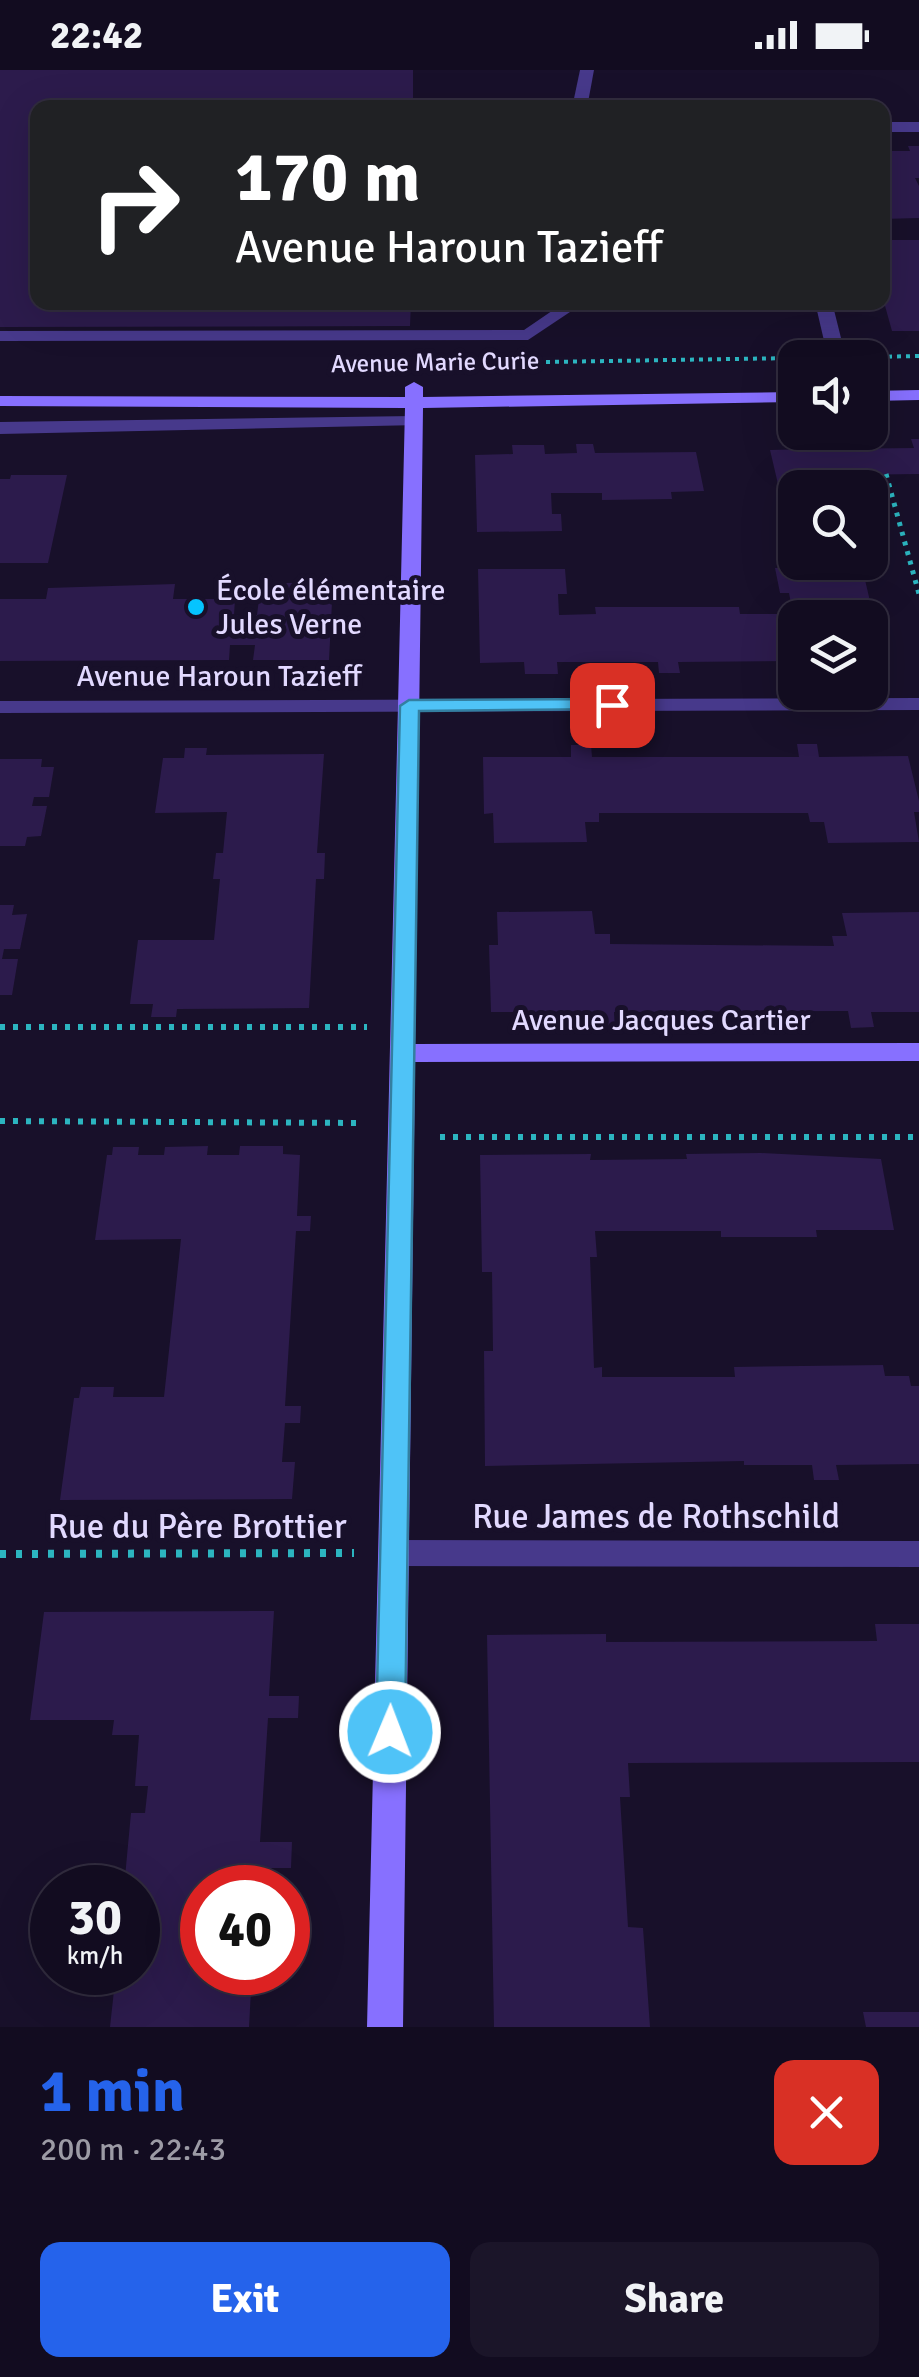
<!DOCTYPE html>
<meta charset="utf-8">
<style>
body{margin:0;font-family:Signika,sans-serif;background:#1b1529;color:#f1f3f6;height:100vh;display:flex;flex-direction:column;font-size:38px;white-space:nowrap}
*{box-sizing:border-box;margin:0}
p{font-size:32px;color:#9c9ba5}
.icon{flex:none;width:55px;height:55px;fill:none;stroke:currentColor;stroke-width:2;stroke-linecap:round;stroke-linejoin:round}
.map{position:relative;height:1957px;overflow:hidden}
.panel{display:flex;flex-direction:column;background:#120c20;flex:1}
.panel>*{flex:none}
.guide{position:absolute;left:30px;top:30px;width:860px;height:210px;border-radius:20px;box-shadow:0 10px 40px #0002,0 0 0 2px #312c3e;background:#202124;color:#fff;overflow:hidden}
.buttons{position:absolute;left:778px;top:270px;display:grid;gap:20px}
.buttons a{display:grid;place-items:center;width:110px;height:110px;border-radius:20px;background:#120c20;box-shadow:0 10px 40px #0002,0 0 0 2px #312c3e;font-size:50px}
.speed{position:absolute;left:30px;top:1795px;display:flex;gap:20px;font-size:50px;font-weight:700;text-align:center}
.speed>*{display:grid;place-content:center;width:130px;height:130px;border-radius:50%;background:#120c20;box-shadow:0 10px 40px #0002,0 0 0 2px #312c3e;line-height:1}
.speed small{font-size:25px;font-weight:400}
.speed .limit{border:15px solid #d22;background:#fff;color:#111}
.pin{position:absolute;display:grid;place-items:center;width:85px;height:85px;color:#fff;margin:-42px;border-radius:20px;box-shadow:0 5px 15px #0006}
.me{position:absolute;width:110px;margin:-55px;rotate:1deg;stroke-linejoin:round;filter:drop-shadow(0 0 8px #0008)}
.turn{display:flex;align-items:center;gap:35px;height:210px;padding:0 40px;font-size:45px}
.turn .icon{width:130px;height:130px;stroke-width:2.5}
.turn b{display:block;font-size:70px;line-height:85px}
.round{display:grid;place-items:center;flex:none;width:105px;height:105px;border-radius:20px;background:#1b1529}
.head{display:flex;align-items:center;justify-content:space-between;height:170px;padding:0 40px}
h1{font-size:60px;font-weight:800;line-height:75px;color:#2563eb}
.action{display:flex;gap:20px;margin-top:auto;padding:20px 40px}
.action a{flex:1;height:115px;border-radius:20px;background:#2563eb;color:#fff;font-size:40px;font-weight:800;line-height:115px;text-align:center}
.action a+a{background:#1b1529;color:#f1f3f6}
.status{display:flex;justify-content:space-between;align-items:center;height:70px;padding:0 50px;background:#120c20;direction:ltr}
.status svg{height:28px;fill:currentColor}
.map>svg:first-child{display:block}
.building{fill:#2c1b4c}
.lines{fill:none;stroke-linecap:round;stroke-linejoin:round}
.path-far3{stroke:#2cb5c0;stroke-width:4;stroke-dasharray:4 5;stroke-linecap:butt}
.path-far2{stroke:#2cb5c0;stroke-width:5;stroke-dasharray:4 6;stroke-linecap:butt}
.path-far1{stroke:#2cb5c0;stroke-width:6;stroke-dasharray:5 8;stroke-linecap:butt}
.path{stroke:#2cb5c0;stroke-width:8;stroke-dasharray:6 10;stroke-linecap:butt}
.lane{fill:#47398b;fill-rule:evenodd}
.street{fill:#47398b;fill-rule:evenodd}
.secondary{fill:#8770ff;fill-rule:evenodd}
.route{fill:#4fc3f7;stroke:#337fa1;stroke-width:2.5}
.poi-dot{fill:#05c4ff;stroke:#18102a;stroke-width:4}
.labels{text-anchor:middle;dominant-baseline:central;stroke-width:10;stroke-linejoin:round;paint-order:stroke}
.far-street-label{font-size:25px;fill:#e2d9ff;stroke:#18102a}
.poi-label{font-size:30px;fill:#e2d9ff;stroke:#18102a;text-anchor:start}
.street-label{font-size:30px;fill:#e2d9ff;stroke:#18102a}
.near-street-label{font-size:35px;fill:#e2d9ff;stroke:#18102a}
</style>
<div class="status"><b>22:42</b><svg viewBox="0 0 49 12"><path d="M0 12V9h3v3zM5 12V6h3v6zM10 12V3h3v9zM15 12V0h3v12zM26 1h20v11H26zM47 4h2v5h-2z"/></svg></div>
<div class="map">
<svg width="919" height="1957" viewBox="0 0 919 1957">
<rect width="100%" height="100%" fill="#18102a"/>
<g class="building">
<path d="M0,0H413V38H38V232H411L410,256L0,257Z"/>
<path d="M908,76H919V108H915L919,116V148L882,149V81H910Z"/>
<path d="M882,170H919V261H892L882,225Z"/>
<path d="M911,369H919V404L844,405L847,418H795V439L792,431H782L770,380L811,379L808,371L827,370L829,379L914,378Z"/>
<path d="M576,374H593L595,383L696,382L704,421L671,422L672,429L602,430V423H551L552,444H561L562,461L477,462L475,385L513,384L512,375H544L545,384L577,383Z"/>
<path d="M11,405H67L48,493H0V409H10Z"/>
<path d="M862,497L884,591H870V548H795V591L678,592L680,603H659L658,592H557L558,604H525L524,592L480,593L478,499H565L567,524H558L559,545L596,544L595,537H739L740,544H793L789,523H780L775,498Z"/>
<path d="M261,513H333L329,590H253L255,575H230L229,590L0,591V529H46L48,518L175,514L173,529H235L234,545H257Z"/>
<path d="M797,674H817L819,687L908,686L919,731V742H914L919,772L828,773L824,752H810L808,743H599V752H585L587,772L494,773L493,743L484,744L483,687H571V675H591L592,687H799Z"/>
<path d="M185,678H207L206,685L324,684L317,783H325L324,809H316L309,938L177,939L176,947H151L153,934H130L138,870H214L220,809H213L216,783H223L227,742L155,743L163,688H184Z"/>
<path d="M0,689H42L41,697H54L49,727H34L32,736H47L41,766L27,767L25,776H0Z"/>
<path d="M0,835H14L12,845L27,844L20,879H4L2,889H18L12,925H0Z"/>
<path d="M592,841L595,864H610V874L834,876L832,866H847L842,843L919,842V942H871L874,957L851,958L848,941L614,942L615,958H592L591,942H491L489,875H498L497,842Z"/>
<path d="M208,1076L207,1085H239L240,1076H283V1084L300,1085L297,1146H311L310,1161H296L285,1336H301L300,1353H285L282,1392H295L292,1429L60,1430L74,1328H79L81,1317H114L113,1327H164L181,1169L95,1170L107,1085H112L113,1077H139L138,1085H164L165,1077Z"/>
<path d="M591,1084L590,1090L687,1089L686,1084L761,1083L881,1089L894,1160H816L817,1167H721V1161H595L597,1187H590L594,1298L602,1297V1307H735L734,1297L883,1295L885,1306H909L911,1316H919V1394L836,1395L839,1410H814L812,1395H744V1391L485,1396L484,1281H493L492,1202H482L480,1085Z"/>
<path d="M274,1541L269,1626H299L298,1648H268L260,1772H292L291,1798H259L257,1818H202V1902H252L249,1957H110L116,1902H138V1818H124L131,1743H145L148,1716H135L139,1665H112L114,1650H30L44,1542Z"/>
<path d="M875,1554H919V1692L628,1693L630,1727H620L628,1857L643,1858L650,1957H494L487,1565L606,1564V1572L877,1571Z"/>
<path d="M863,1942H919V1957H866Z"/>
</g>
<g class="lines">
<g class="path-far3">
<path d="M870,287L919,286"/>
<path d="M546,292L795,288"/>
</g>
<g class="path-far2">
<path d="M870,359L878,378"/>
<path d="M886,404L919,524"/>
</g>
<g class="path-far1">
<path d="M0,957H367"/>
<path d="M0,1051L364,1053"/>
<path d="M440,1067H919"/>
</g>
<path class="path" d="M0,1484L354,1483"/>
<g class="lane">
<path d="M580,0H594L587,38H572Z"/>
<path d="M565,232H585L528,270L0,271V261L524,260Z"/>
<path d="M414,346L420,347V355L0,364V352Z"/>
</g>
<g class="street">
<rect x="882" y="52" width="37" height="10"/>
<path d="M815,232H832L846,288H828Z"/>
<path d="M919,628V640L0,643V631Z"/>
<path d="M394,1470L919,1471V1497L394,1496L383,1492L379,1483L383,1474Z"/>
</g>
<g class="secondary">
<path d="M414,312L423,317V327L795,322V332L423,338L415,974L919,973V991L415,992L403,1957H367L405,338L0,336V326L405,327V317Z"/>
<path d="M919,320V330L870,331V321Z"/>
</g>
</g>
<path class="route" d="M612,629L622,635L619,639L419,641L405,1662L401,1672L390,1676L380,1672L376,1662L400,636L409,630Z"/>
<circle class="poi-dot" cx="196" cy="537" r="10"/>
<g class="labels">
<g class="far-street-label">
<text transform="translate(435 292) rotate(-1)">Avenue Marie Curie</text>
</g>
<g class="poi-label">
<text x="216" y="520">École élémentaire<tspan x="216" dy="34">Jules Verne</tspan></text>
</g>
<g class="street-label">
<text x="219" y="606">Avenue Haroun Tazieff</text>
<text x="661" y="950">Avenue Jacques Cartier</text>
</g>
<g class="near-street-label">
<text x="656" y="1446">Rue James de Rothschild</text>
<text x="197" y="1456">Rue du Père Brottier</text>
</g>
</g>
</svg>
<div class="buttons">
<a><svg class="icon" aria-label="sound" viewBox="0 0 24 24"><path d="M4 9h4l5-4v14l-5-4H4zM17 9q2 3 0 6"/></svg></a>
<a><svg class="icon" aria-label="search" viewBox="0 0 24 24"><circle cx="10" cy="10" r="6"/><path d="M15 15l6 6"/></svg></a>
<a><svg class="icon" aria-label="layers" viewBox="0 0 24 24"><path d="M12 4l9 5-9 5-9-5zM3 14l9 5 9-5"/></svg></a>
</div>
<div class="speed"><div>30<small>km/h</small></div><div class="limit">40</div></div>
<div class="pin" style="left:612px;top:635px;background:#d93025"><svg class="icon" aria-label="arrive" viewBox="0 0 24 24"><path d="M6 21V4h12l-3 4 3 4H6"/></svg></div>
<svg class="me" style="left:390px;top:1662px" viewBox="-20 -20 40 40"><circle r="17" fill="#4fc3f7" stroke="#fff" stroke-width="3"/><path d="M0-11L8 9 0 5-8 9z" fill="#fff"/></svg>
<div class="guide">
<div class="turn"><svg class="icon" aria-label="right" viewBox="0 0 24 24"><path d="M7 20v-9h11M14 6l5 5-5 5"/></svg><div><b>170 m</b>Avenue Haroun Tazieff</div></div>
</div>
</div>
<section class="panel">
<div class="head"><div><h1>1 min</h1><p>200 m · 22:43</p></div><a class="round" style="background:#d93025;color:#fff"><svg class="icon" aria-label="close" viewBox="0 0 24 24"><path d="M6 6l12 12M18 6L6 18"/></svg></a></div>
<div class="action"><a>Exit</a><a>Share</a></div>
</section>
